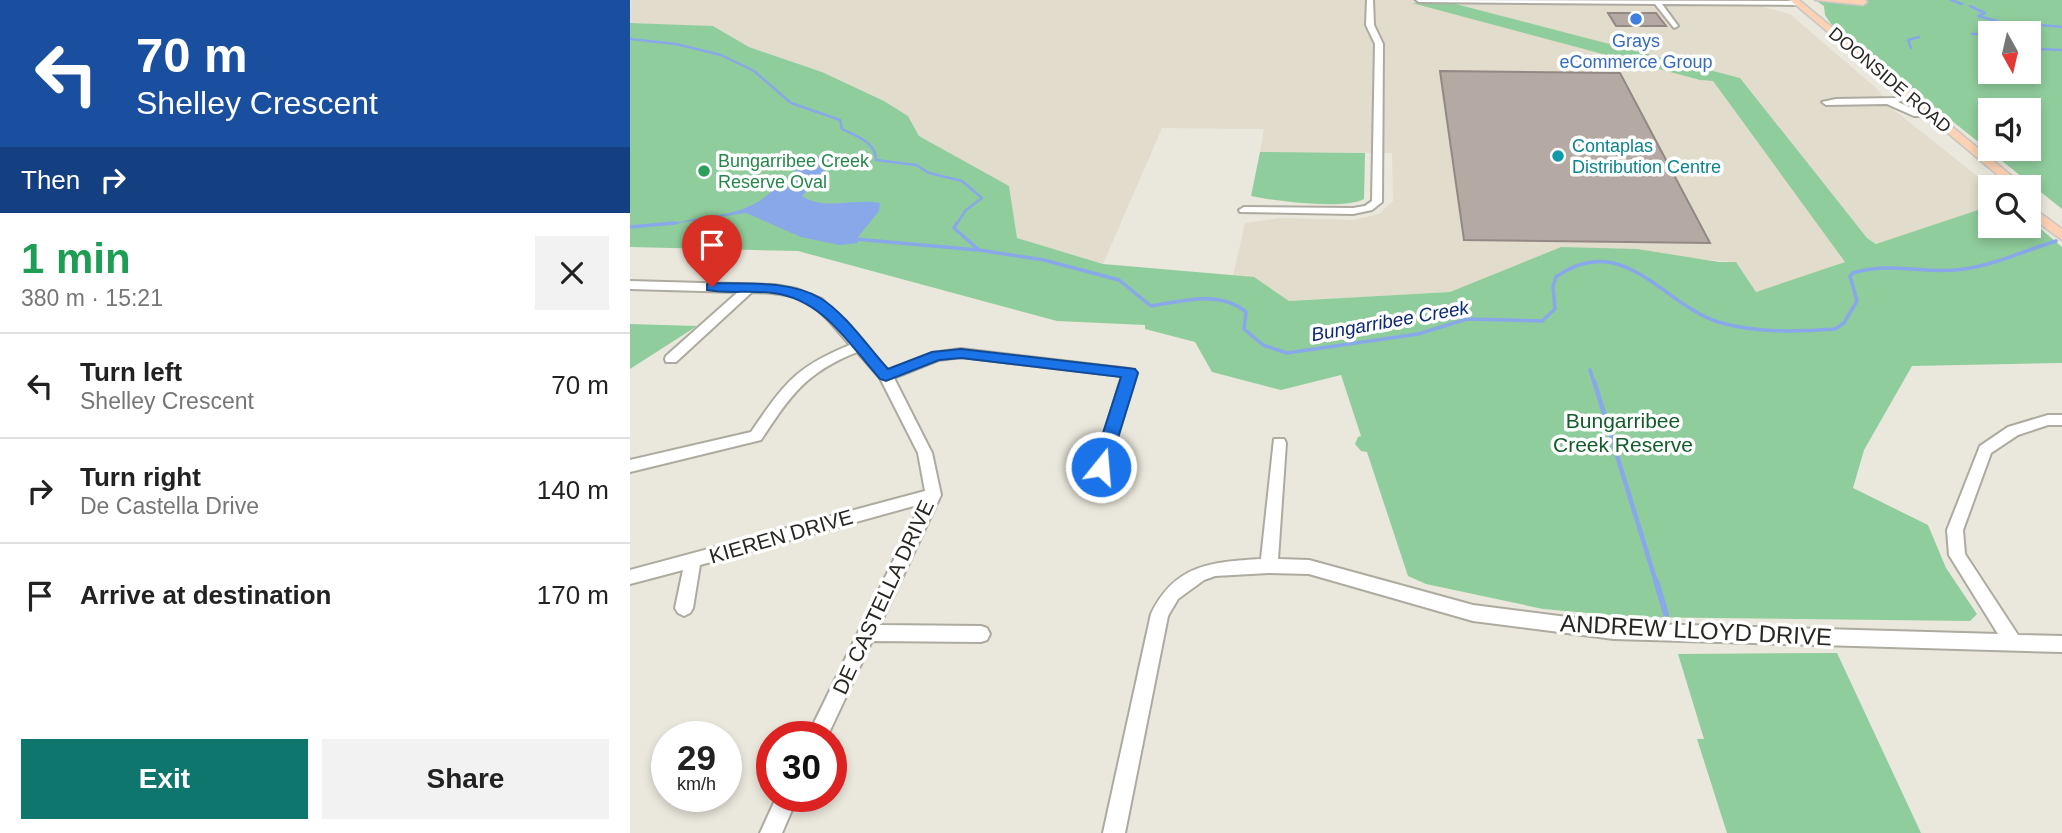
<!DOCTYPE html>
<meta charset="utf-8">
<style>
body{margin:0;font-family:Helvetica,sans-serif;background:#f2f2f2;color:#222;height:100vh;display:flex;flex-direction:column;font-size:26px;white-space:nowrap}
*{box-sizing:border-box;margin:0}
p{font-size:23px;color:#767676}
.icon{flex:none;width:38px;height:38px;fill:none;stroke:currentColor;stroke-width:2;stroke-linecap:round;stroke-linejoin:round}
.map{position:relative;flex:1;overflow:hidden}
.drawer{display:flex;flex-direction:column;background:#fff;width:630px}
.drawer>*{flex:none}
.hud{background:#1a4fa0;color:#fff;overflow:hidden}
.needle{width:46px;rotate:172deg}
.tools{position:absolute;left:1348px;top:21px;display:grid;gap:14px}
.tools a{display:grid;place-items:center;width:63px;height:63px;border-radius:0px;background:#fff;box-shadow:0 4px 10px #0003;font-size:35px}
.speed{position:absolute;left:21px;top:721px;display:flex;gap:14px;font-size:35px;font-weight:700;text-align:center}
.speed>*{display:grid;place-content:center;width:91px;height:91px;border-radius:50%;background:#fff;box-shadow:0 4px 10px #0003;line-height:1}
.speed small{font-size:18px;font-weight:400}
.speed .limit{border:10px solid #d22;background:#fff;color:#111}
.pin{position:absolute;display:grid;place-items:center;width:60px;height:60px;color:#fff;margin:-72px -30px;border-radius:50% 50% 50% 0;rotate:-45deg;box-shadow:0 0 7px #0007}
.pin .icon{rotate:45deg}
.me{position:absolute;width:77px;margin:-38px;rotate:17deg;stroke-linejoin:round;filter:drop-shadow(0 0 5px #0008)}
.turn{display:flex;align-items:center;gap:24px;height:147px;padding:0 21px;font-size:32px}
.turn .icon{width:91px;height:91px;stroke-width:2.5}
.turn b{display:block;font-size:49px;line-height:60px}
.then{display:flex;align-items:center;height:66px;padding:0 21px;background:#0003;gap:14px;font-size:26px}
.round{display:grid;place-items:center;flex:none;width:74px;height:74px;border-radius:0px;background:#f2f2f2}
.overview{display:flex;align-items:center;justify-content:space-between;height:119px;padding:0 21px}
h1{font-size:42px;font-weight:700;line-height:52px;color:#1e9e55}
.button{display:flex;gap:14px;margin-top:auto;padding:14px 21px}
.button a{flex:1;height:80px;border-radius:0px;background:#0f766e;color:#fff;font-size:28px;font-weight:700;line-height:80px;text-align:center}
.button a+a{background:#f2f2f2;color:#222}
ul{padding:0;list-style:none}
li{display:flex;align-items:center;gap:21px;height:105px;padding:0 21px;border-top:2px solid #e0e0e0}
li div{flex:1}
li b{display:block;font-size:26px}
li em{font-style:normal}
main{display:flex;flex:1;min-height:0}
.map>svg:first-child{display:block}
.built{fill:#e1dccb}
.green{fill:#90cd9c;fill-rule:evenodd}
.water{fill:#88a8ea}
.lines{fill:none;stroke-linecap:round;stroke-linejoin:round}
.stream-far3{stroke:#88a8ea;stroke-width:2.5}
.stream-far2{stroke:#88a8ea;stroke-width:3.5}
.stream-far1{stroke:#88a8ea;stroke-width:4.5}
.stream{stroke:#88a8ea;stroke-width:6}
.building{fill:#b5a9a4;stroke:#938883;stroke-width:2}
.minor-casing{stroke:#adaaa0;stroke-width:4}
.major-casing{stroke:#c7c7c6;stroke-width:3}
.minor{fill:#fff;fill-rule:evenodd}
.major{fill:#fdd1b3;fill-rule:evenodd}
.route{fill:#1a73e8;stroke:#114b97;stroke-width:2}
.shop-dot{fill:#3f7fe0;stroke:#fff;stroke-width:2.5}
.culture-dot{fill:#0f9aa8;stroke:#fff;stroke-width:2.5}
.leisure-dot{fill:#2e9e5b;stroke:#fff;stroke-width:2.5}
.labels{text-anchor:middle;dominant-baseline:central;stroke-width:7;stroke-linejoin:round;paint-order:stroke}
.far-shop-label{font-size:18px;fill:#366cbe;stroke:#fff}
.far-street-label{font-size:18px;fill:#282723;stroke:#fff}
.far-culture-label{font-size:18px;fill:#0d838f;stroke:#fff;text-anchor:start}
.far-leisure-label{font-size:18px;fill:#27864d;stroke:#fff;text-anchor:start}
.far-water-label{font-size:19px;font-style:italic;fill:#0c2973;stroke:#fff}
.park-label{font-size:21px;fill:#135c2b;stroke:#fff}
.street-label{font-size:21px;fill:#282723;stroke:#fff}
.near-street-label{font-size:24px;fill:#282723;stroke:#fff}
</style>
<main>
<section class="drawer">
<div class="hud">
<div class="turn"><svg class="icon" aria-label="left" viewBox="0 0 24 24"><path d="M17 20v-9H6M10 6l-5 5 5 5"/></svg><div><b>70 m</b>Shelley Crescent</div></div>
<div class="then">Then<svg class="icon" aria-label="right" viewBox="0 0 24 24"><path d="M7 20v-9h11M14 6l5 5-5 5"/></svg></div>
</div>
<div class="overview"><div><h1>1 min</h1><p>380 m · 15:21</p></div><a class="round"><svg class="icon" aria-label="close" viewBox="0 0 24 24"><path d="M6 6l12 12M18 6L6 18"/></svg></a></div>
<ul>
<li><svg class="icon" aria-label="left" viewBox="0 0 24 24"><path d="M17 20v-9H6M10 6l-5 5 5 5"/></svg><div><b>Turn left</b><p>Shelley Crescent</p></div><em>70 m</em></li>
<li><svg class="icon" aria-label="right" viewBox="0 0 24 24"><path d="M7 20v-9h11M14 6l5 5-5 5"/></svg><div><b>Turn right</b><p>De Castella Drive</p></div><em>140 m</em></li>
<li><svg class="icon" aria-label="arrive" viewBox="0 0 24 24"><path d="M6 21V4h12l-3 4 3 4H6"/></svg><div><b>Arrive at destination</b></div><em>170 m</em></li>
</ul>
<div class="button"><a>Exit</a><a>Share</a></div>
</section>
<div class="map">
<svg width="1432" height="833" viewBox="0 0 1432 833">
<rect width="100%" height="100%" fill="#eae7dc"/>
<path class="built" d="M1,0H1125L1133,7L1160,14L1247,89L1264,110L1361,187L1360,206L1247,244L1237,238L1085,72L822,3H786L1070,80L1083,81L1215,262L1126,292L1106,262L931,247L820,292L659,301L624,277L603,276L615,223L650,218L724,220L749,214L763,201L762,153L630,152L634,129L532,128L473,264L387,238L378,186L289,136L278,116L254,101L192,72L119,47L83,26L0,23Z"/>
<g class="green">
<path d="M1185,0H1432V209L1201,24L1195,15L1194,6ZM1360,33H1398V72H1360ZM1360,110H1398V149H1360Z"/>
<path d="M782,3H822L1110,78L1237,238L1246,244L1360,206V226H1398V218L1432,247V363L1282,366L1234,450L1223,488L1298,525L1316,568L1347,614L1340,621L1004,617L913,609L796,584L778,576L737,452L731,451L725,444L728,437L731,436L711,375L651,390L582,372L565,342L515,329V325L427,321L168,251L0,247V23L83,26L119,47L192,72L254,101L278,116L289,136L379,186L387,238L473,264L624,277L659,301L820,292L931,247L1007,249L1089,262H1106L1126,292L1215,262L1083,81L1070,80Z"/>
<path d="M630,152L735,153L734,199C716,210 643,201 621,196Z"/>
<path d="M0,324L67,326L0,369Z"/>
<path d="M1207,653L1291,833H1097L1067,739H1074L1048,654Z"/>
</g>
<path class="water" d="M202,153L207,156L205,159L172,196C194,211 225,198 250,203L249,211L228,237V243L209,245L171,237L116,213L42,224C68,216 102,217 126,203C153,187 169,158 202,153Z"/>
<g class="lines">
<g class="stream-far3">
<path d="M1321,0L1332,4"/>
<path d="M1340,6L1355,13L1348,16L1378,24L1389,33"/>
<path d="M1381,26L1388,23L1432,27"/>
<path d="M1342,34L1372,33"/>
<path d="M0,39L46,44L91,55L124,71L161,103L210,120L212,129C226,136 246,142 246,160L286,165L299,173L332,181L352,198L336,210L326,225"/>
<path d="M1398,45L1409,49L1432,50"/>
<path d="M1281,48L1278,40L1289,37"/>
<path d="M23,225L48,223"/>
</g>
<g class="stream-far2">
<path d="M327,223L324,228L349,250L414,260L489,280L521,306C553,301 589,290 616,312L614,329L633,345L657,353L788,334L837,319L912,321L925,309L923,287L926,277C993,230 1031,303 1088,322C1126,333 1166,332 1205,329L1214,323L1227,301L1220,276L1223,273C1258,262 1291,273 1326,270C1361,267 1393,251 1426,241"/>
<path d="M0,227L44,223"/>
<path d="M225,239L348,250"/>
<path d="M960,370L964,383"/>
</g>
<path class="stream-far1" d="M964,381L1026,582"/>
<path class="stream" d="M1026,581L1036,614"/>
</g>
<g class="building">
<path d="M978,13H1026L1036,26H986Z"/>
<path d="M810,71L990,73L1080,243L834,240Z"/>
</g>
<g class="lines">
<g class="minor-casing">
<g id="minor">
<path d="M737,0H743L744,25L753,44L752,202L742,210L723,214L610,212L609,210L614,207L723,208L735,206L742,201L745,44L736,25Z"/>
<path d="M786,0L1168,1L1171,3L1168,5L1032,4L1048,26L1044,28L1025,4L789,2Z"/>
<path d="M1272,91H1278L1279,98L1268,102L1290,112V116H1284L1257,104L1196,105L1192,102L1206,99L1267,98L1271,97Z"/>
<path d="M0,281L145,285L167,289L192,299L258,370L302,353L331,349L500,369L507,373L478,467L476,471H466L464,467L492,376L331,357L309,360L264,378L302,453L311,495L250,625L351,626L357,628L360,634L357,640L351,642L242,641L197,737H177L291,504L70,565L63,608L60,613L54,616L48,613L45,608L53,570L0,584V570L295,491L288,453L250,378L227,352C175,373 161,395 131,440L0,472V460L121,432C154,384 165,367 220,345C184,304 179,293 122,292L46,362H36L35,359L36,356L108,292L0,289Z"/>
<path d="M1418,415H1432V425H1418L1388,435L1361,453L1333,530L1335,554L1388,635L1432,636V652L984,639L843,621L679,574L639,573L585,576L574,580L548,599L538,616L495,833H473L521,614C545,564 582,562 631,559L644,439H654L656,443L648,559L679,560L843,605L984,623L1368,634L1319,555L1317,530L1350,446L1378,427Z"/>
<path d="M147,796H168L152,833H130Z"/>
</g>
</g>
<g class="major-casing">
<g id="major">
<path d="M1160,0H1169L1395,187H1382Z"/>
<path d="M1185,0H1235L1237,2L1233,5Z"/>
<path d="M1398,204L1432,229V240L1398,215Z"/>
</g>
</g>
<use href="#minor" class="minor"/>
<use href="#major" class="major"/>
</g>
<path class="route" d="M82,283C116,284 159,280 190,298C214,312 239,348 258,369L302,352L331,349L505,369L508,373L479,467L477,472H465L462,467L491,377L331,358L309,360L256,381L250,379C219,344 193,299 143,293C121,290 98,294 77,290V284Z"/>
<circle class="shop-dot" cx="1006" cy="19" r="7"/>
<circle class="culture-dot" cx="928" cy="156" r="7"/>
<circle class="leisure-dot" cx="74" cy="171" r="7"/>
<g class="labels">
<g class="far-shop-label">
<text x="1006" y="41">Grays<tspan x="1006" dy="21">eCommerce Group</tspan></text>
</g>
<g class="far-street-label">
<text transform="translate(1260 80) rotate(40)">DOONSIDE ROAD</text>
</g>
<g class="far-culture-label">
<text x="942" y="146">Contaplas<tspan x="942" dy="21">Distribution Centre</tspan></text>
</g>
<g class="far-leisure-label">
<text x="88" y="161">Bungarribee Creek<tspan x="88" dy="21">Reserve Oval</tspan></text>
</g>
<g class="far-water-label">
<text transform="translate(760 321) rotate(-10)">Bungarribee Creek</text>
</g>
<g class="park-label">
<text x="993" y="420">Bungarribee<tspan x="993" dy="24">Creek Reserve</tspan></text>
</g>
<g class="street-label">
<text transform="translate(151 536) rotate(-16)">KIEREN DRIVE</text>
<text transform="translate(253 597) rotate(-65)">DE CASTELLA DRIVE</text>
</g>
<g class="near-street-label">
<text transform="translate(1066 630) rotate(3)">ANDREW LLOYD DRIVE</text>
</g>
</g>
</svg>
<div class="tools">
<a><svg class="needle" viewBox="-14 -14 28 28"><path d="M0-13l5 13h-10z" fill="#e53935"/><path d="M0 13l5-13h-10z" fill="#767676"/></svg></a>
<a><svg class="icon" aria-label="sound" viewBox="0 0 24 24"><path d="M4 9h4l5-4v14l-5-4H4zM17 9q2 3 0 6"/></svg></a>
<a><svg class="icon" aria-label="search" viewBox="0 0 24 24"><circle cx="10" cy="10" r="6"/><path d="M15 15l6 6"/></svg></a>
</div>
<div class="speed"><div>29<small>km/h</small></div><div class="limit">30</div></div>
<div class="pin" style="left:82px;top:287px;background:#d93025"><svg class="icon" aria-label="arrive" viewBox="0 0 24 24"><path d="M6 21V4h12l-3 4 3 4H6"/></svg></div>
<svg class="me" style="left:471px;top:467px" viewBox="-20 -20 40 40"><circle r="17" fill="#1a73e8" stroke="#fff" stroke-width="3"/><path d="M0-11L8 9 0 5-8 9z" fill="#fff"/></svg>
</div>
</main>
